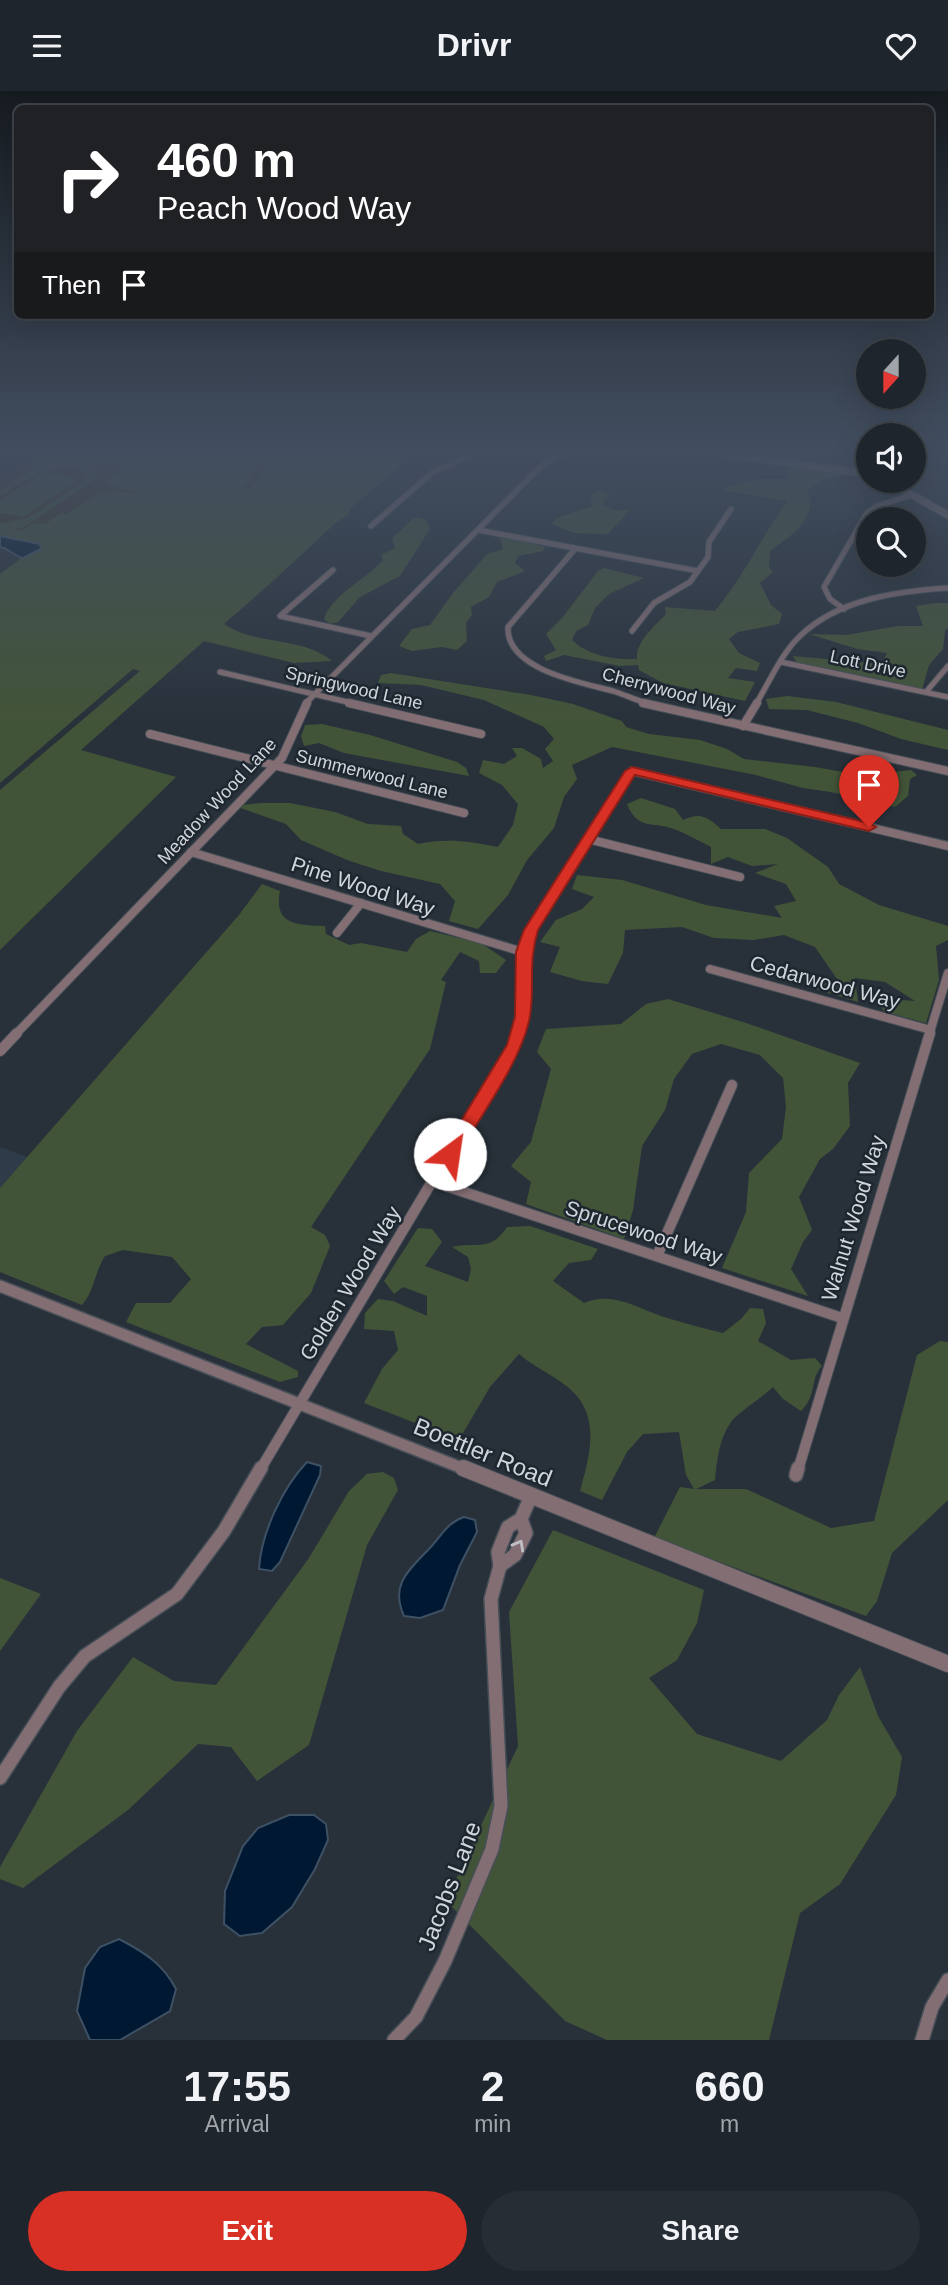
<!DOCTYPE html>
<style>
body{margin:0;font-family:Helvetica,sans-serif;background:#262d34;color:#f1f3f6;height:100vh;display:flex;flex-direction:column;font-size:26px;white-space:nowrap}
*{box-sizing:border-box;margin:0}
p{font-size:23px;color:#a1a5a9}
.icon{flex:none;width:38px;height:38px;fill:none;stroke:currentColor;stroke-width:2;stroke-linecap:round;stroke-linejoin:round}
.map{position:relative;height:1949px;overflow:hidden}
.sheet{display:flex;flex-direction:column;background:#1e252c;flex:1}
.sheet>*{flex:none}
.banner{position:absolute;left:14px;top:14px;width:920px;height:214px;border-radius:10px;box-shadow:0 7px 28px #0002,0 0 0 2px #3c4248;background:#202124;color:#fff;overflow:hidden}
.needle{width:46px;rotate:201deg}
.tools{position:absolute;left:856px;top:248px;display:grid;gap:14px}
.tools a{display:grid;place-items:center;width:70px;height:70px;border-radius:50%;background:#1e252c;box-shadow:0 7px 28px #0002,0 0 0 2px #3c4248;font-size:35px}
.pin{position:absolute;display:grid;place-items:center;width:60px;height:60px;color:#fff;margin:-72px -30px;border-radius:50% 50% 50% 0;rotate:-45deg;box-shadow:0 0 7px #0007}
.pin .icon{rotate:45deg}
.me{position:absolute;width:77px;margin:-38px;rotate:31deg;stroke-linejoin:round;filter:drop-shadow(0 0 5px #0008)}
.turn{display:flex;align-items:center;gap:24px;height:147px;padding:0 28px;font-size:32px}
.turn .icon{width:91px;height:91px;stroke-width:2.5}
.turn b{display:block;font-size:49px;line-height:60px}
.then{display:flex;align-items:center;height:66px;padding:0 28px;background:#0003;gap:14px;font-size:26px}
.eta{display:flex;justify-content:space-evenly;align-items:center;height:119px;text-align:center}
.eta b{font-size:42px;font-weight:800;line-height:49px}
.action{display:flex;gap:14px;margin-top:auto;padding:14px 28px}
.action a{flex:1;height:80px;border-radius:42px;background:#d93025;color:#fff;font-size:28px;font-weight:800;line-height:80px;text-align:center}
.action a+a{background:#262d34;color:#f1f3f6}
header{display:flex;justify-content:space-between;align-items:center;height:91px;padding:0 28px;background:#1e252c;font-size:32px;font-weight:800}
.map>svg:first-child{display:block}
.built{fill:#2e3b49}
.education{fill:#413526}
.green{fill:#425438}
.water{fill:#001831;stroke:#3e5164;stroke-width:2}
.building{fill:#5b3525;stroke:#695b55;stroke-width:2}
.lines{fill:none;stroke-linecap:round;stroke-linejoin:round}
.minor-far3-casing{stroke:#464f57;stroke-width:7}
.minor-far2-casing{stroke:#464f57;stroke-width:10}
.minor-far1-casing{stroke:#464f57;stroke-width:12}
.minor-casing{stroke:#464f57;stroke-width:16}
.tertiary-far2-casing{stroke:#464f57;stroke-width:9}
.tertiary-far1-casing{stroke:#464f57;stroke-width:14}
.tertiary-casing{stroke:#464f57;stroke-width:18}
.minor-far3{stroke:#836e73;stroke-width:5}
.minor-far2{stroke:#836e73;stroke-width:8}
.minor-far1{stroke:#836e73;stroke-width:10}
.minor{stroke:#836e73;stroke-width:13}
.tertiary-far2{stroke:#836e73;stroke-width:7}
.tertiary-far1{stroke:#836e73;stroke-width:11}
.tertiary{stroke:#836e73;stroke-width:16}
.oneway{stroke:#c1c0c6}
.route{fill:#d93025;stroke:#8d1f18;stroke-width:2}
.labels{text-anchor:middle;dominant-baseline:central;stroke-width:5;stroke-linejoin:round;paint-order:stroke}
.far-street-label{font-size:18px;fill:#d0d5db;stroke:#1e2730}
.street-label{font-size:21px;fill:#d0d5db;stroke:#1e2730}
.near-street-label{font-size:24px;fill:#d0d5db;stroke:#1e2730}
</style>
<header><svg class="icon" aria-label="menu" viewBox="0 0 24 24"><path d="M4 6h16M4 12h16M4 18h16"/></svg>Drivr<svg class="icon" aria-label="heart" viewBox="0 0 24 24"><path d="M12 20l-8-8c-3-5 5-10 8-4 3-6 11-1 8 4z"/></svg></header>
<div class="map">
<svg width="948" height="1949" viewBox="0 0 948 1949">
<rect width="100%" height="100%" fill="#28313a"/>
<path class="built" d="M0,1056L28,1066L0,1097Z"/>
<path class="education" d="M47,361H417L170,445L147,463L0,440V390Z"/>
<g class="green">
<path d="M155,361H263L249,391H245L248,392L245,397L251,398L267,374L271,361H317L315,365L361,369L366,361L397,366L407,361H417L352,416C347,428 337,429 329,438C295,470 260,502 224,533C256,555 303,545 332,570L294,572L204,550L81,659L176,686L0,859V699L140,580L133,578L0,692V483L40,453L0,445V433L28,427L83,391L87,384C67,357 19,393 0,405V400C13,392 28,378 43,373C54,369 87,372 95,382L103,383L21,438L8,436L21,440L34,432L45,433L62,422L67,423C97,404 100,397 137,403L129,399L108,395L109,392L106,390L142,365L148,366Z"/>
<path d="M789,375L842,381L845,384L821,389L807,400C807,403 810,407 810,411C812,431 784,450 770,460L769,476L773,481L760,492L771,514L782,523L779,533L738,541L729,548L739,562L760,572L757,580L736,577L728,587L755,591L745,610L663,592L639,579L638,574L620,575L564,564L546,570L544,565L556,559L546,543L562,527L598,480L604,477L644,487L609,503L595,517L588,534L576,540L572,549C588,565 615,569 637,568C635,551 656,534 666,523L665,516L715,520C743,486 762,446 787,410L721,399L755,388H787Z"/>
<path d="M44,381L80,388L23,426L0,422V410Z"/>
<path d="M599,400L610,404L602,413L614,419H630L608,443L574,442L552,433L556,427L592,415L591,404Z"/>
<path d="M415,426L425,428L430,438L400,485L360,506L338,531L330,533L324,528C333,502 366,489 383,469L381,464L395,457L392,447Z"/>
<path d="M500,447H514L545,456L543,460L518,465L515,472L525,480L497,491L489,506L471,516L472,524L466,532L467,550L457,559L442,556L412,560L399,555L412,538L430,534L453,502L487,463L503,458Z"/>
<path d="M936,512H948V537L945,540L943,558L929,574L922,599L797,572L793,565L881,573L887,562L857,558L809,543L846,544L898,535H923L916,515Z"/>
<path d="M391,582L531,604L573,613L622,630L626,636L649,643L700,649L727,658L744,668L815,676L887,689L894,681L911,679L917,684L910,688L908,705L895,716L831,701L803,697L756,684L612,656L572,674L577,688L564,706L554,737L527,769L508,804L478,838L449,830L455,810L440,793L381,780L347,769L301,749L286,733L235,715L261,712H290L335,721L368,733L401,735L403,743L418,753C446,747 469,750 498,756L513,734L518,713L502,694L479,682L483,669L504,673L517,665L512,657H522L541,668L543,677L553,670L545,658L554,648L544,636L484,609L421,594L378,592L381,584Z"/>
<path d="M787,605L836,611L948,639V659L901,648L858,632L807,619L769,618L766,608Z"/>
<path d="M322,633L370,644L457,671L466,677L469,685L344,662L319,652L304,655L301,645L305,634Z"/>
<path d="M641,707L675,718L683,729C701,721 707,726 721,738H765L787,747L828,776L839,793L879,814L948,835V849L936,855L939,889L926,932L885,921L872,907L915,910L885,891L855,887L858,911L812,897L837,888L815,856L784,844L754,849L714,847L682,836L625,839L623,862L608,893L582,890L550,881L560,856L540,851L556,829L582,818L594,806L572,798L577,784L622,789L706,814L782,827L774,815L796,810L786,793L755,782L778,773L752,775L728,766L711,773V756C699,750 687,743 674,738C653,730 638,740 627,713Z"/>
<path d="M262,793L280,800C273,835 299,834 325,835L326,843L349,854L361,852L407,861L416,848L430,840L481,852L506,869L496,882H480L479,870L460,861L441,889L446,891L430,958L311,1136L325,1144L330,1155L311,1202L283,1234L262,1236L246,1253L298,1280V1286L280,1291L126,1231L136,1212H170L191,1188L172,1166L123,1159L105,1165C95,1180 94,1201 82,1214L0,1181V1097L239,824Z"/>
<path d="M668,908L746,932L860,972L848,992L850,1035L833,1058L820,1068L799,1106L812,1139L803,1151L791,1178L808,1205L722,1177L746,1121L749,1082L782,1048L786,1016L783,987L760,964L721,953L692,963L674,988L665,1019L642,1055L633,1119L624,1148L526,1113L531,1091L511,1075L531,1051L551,978L537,961L546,938L621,933L646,913Z"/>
<path d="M530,1135L598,1158L591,1169L569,1172L553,1190L584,1212C614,1200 636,1217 664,1226C683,1232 703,1237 723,1242L741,1228L750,1217L763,1218L766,1232L758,1250L791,1269L815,1267L822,1275C809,1289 818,1303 801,1320L783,1308L773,1296C763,1306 736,1323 731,1331C719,1348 717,1369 715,1389L696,1398H746L831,1437L874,1430L917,1264L940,1250L948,1251V1409L892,1462L877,1510L866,1525L654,1447L680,1396L694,1398L686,1384L679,1341L643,1343L627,1361L602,1409L580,1400C588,1370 600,1333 577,1305C563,1288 536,1278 519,1263L490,1296L459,1349L364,1312L382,1278L398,1259L394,1240L364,1238L365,1222L378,1208L393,1210L427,1225V1205L403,1196L394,1203L384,1190L418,1137L432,1138L442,1151L425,1175L468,1191L471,1178L468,1166L452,1156C477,1150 490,1162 507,1136Z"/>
<path d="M383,1381L394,1387L398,1399L367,1454L309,1654L257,1690L231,1656L198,1653L128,1719L23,1797L0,1788V1776L77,1640L133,1566L174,1590L216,1594L309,1467L349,1400L367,1383Z"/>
<path d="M553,1439L704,1499L697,1532L677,1569L649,1587L697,1643L781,1670L827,1629L839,1604L860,1576L878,1625L902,1666L896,1704L840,1793L800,1822L769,1949H607L565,1930L446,1810L518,1655L509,1521Z"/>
<path d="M0,1487L41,1503L0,1560Z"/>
</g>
<g class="water">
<path d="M0,445L40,453L41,458L23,467C14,465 10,458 0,456Z"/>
<path d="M307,1371L321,1375L320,1384L280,1471L272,1480L259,1478C261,1442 283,1396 307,1371Z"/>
<path d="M464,1426L475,1429L477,1441L460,1474L443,1519L420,1527L404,1525C390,1494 408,1480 428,1459C441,1446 446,1432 464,1426Z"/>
<path d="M289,1724H314L326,1733L328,1749L315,1778L292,1816L262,1842L240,1845L224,1833L225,1800L243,1755L258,1737Z"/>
<path d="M119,1848C144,1861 163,1873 176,1898L170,1920L120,1949H90L77,1920L85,1877L100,1856Z"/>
</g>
<path class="building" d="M320,361H366L361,369L320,367Z"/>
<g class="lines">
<g class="minor-far3-casing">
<g id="minor-far3">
<path d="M371,435L433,381L479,361"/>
<path d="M478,439L698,480"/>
<path d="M575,458L508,536C506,579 583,592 613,600C625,604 636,609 649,613"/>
<path d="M333,479L280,525L371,545"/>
<path d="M844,518L830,508L824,496L867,422L877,415L912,404"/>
<path d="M632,540L654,512L690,491L708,466L709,451L731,418"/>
<path d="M781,571L948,606"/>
<path d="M220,581L356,613"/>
<path d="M926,601L948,575"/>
<path d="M305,613L541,375L566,361"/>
<path d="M756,613C770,590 781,563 800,545C838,508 898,500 948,497"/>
</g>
</g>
<g class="minor-far2-casing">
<g id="minor-far2">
<path d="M349,612L481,643"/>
<path d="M643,612L948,680"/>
<path d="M743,635L757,612"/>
<path d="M150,643L464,722"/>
<path d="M588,748L740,786"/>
<path d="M191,761L523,861"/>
<path d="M337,842L361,812"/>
<path d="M710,878L931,939"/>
<path d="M15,944L282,667L307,612"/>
<path d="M517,944L525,868L531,839L632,680L948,755"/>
<path d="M929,944L948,882"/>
</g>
</g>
<g class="minor-far1-casing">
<g id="minor-far1">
<path d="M0,960L17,942"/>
<path d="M434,1091L842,1227"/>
<path d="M657,1165L732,994"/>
<path d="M260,1379L514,953L517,942"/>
<path d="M798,1379L930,942"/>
</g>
</g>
<g class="minor-casing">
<g id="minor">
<path d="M796,1384L798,1377"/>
<path d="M500,1475L515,1464L526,1442L521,1428"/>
<path d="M0,1687L59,1596L85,1565L177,1503L224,1440L261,1377"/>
<path d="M394,1949L416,1926L445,1870L492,1758L501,1715L491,1508L500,1475L498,1461L508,1436L521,1428L531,1405"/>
<path d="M922,1949L932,1916L948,1889"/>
</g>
</g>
<g class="tertiary-far2-casing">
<g id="tertiary-far2">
<path d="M714,361L868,383"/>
<path d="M887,390L948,424"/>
</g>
</g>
<g class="tertiary-far1-casing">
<path id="tertiary-far1" d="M0,1195L467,1379"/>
</g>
<g class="tertiary-casing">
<path id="tertiary" d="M463,1377L948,1573"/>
</g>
<use href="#minor-far3" class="minor-far3"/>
<use href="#minor-far2" class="minor-far2"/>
<use href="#minor-far1" class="minor-far1"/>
<use href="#minor" class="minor"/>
<use href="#tertiary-far2" class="tertiary-far2"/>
<use href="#tertiary-far1" class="tertiary-far1"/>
<use href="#tertiary" class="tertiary"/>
</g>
<defs><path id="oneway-chevron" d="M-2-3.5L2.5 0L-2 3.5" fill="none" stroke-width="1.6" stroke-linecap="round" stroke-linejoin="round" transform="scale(1.75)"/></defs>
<use class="oneway" href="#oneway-chevron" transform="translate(519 1454) rotate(-61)"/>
<linearGradient id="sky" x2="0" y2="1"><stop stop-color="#161b20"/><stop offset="0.57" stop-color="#424e60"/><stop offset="1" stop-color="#424e60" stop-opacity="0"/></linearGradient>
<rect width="948" height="633" fill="url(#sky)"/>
<path class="route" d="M632,676L869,732L876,736L869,740L635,684L538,839C527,874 536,899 529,930C519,974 479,1027 456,1067H444L441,1063L444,1058L507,954L515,926L516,861L524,839L625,680Z"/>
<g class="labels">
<g class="far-street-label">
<text transform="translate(868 573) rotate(12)">Lott Drive</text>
<text transform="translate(354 597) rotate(13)">Springwood Lane</text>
<text transform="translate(669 600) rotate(15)">Cherrywood Way</text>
<text transform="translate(372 683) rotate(14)">Summerwood Lane</text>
<text transform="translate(217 710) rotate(-47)">Meadow Wood Lane</text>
</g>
<g class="street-label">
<text transform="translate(363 795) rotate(18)">Pine Wood Way</text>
<text transform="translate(825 891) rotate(15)">Cedarwood Way</text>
<text transform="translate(853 1127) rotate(-73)">Walnut Wood Way</text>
<text transform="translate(644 1141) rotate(18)">Sprucewood Way</text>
<text transform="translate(350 1192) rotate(-59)">Golden Wood Way</text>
</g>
<g class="near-street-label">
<text transform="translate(483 1361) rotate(22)">Boettler Road</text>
<text transform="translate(449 1795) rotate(-69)">Jacobs Lane</text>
</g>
</g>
</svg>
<div class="tools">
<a><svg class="needle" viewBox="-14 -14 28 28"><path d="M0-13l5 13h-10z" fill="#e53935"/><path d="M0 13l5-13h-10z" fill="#a1a5a9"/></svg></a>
<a><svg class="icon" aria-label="sound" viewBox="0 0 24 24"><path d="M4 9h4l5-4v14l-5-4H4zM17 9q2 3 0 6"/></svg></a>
<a><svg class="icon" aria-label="search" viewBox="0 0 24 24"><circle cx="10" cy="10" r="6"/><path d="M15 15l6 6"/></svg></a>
</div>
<div class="pin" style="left:869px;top:736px;background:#d93025"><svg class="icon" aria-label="arrive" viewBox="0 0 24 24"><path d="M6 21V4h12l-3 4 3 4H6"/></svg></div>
<svg class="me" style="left:450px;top:1063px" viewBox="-20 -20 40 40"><circle r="19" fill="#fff"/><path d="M0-13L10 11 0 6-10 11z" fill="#d93025"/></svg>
<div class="banner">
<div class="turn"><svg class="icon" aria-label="right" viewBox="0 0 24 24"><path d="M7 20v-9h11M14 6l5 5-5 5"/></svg><div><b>460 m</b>Peach Wood Way</div></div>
<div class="then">Then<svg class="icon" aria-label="arrive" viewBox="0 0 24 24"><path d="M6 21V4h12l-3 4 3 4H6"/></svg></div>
</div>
</div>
<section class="sheet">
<div class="eta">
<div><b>17:55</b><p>Arrival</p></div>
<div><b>2</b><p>min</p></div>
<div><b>660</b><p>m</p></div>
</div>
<div class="action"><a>Exit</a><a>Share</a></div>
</section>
